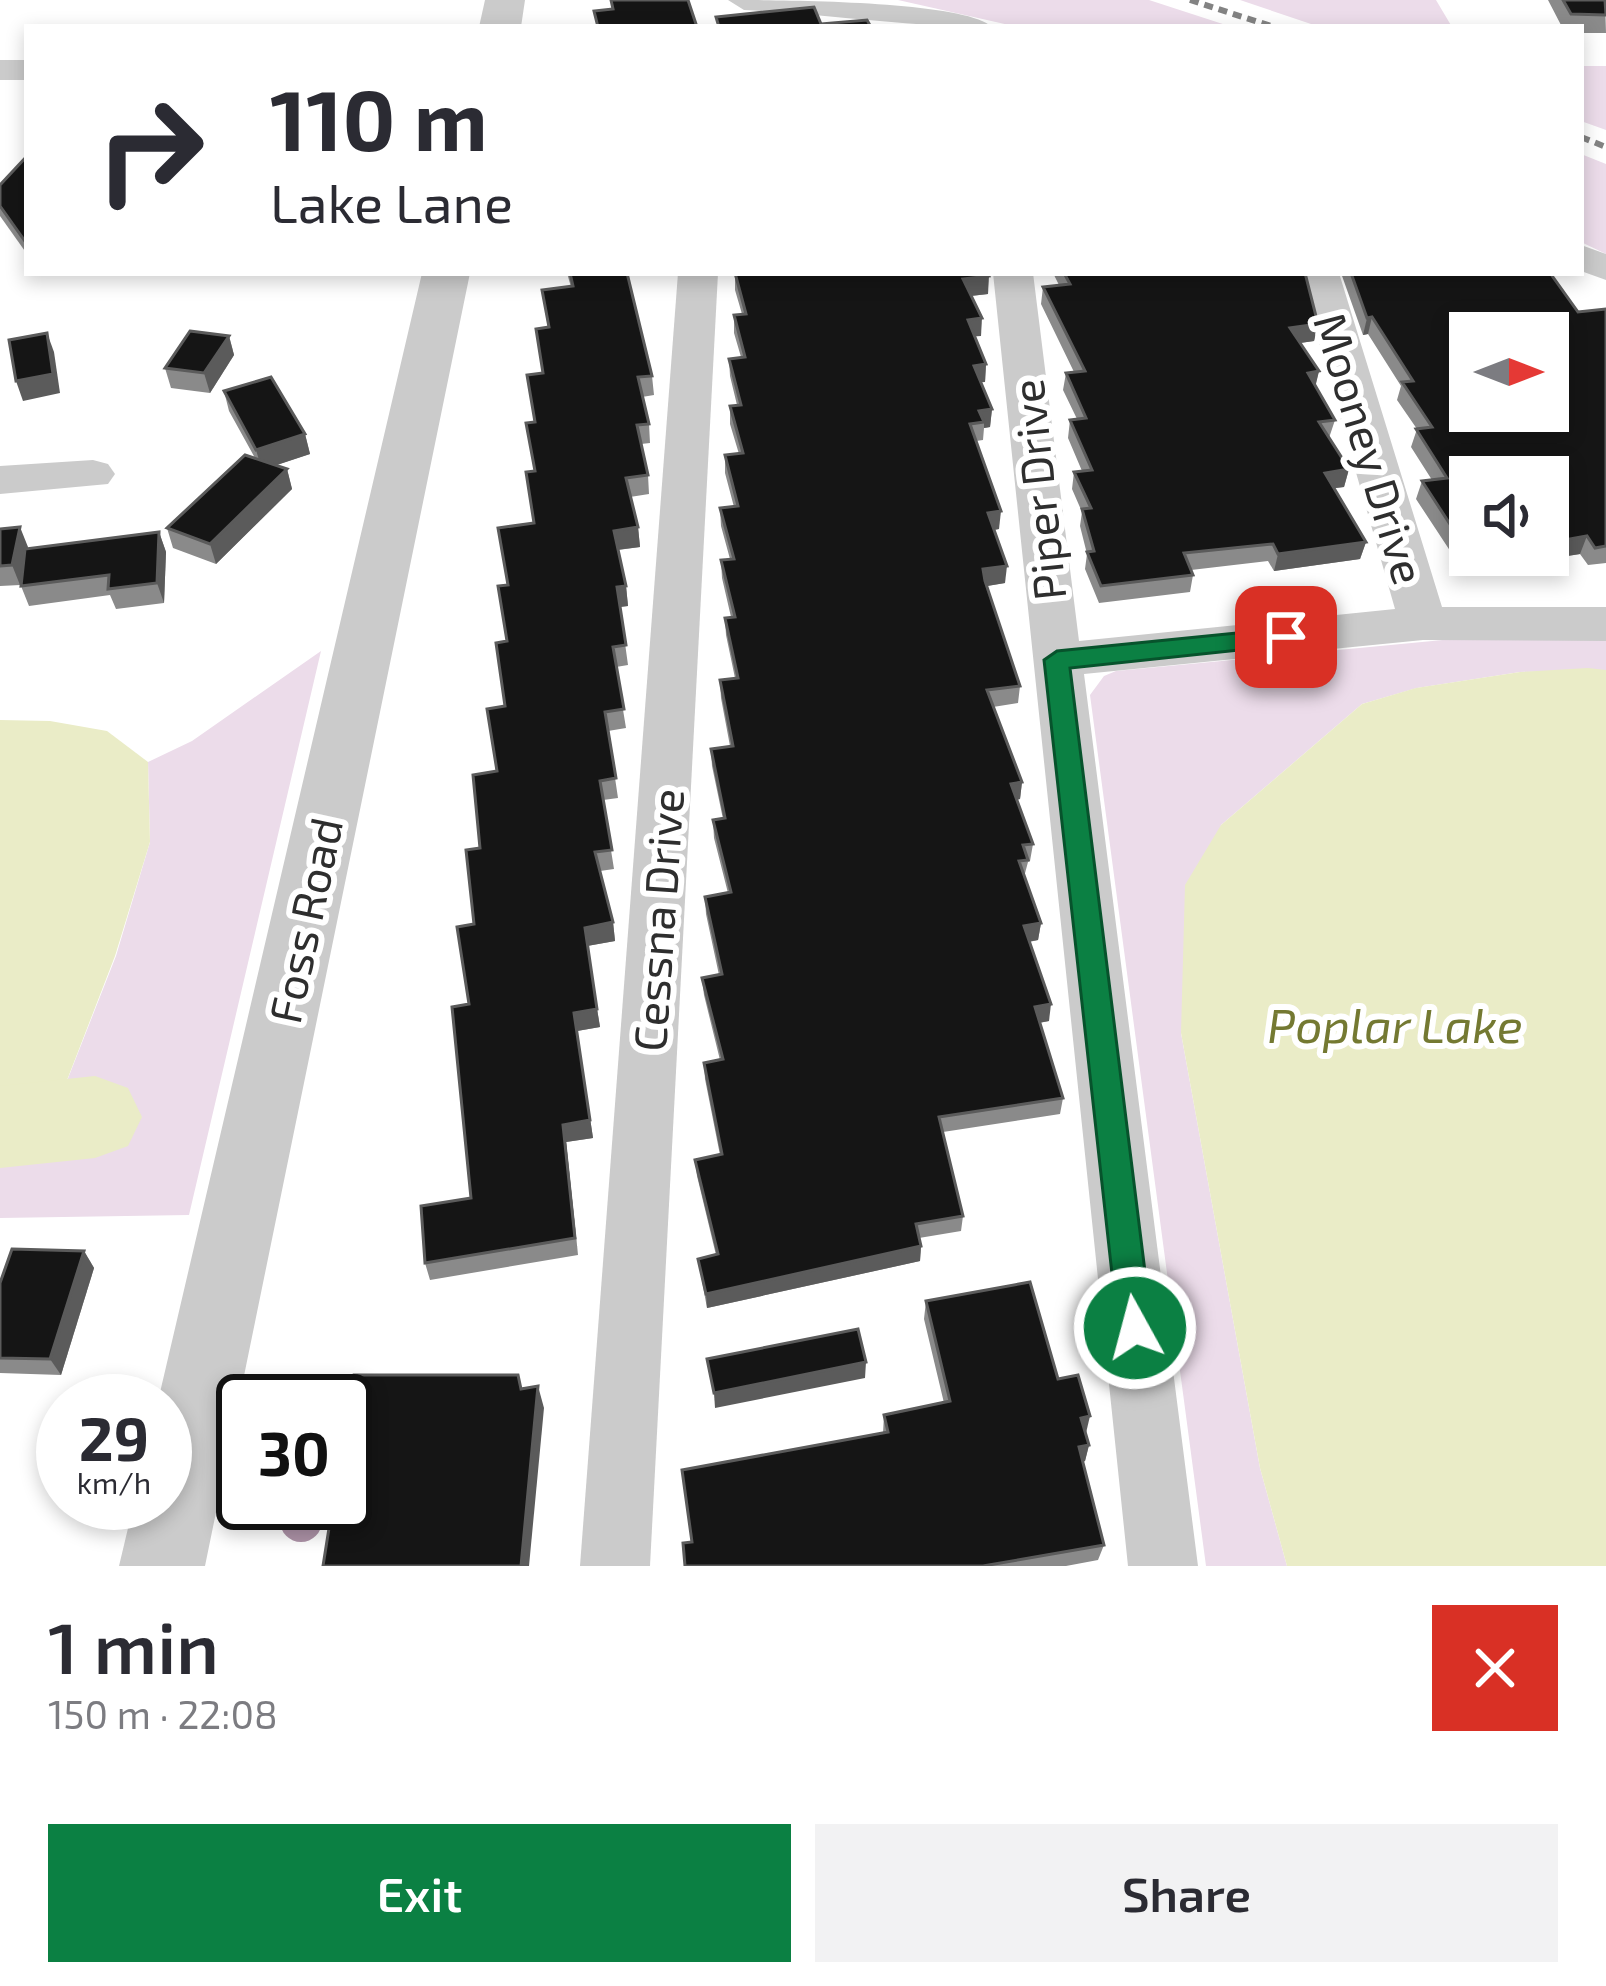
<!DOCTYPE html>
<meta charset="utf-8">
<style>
body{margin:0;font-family:"Exo 2",sans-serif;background:#f2f2f3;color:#2b2b33;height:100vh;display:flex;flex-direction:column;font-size:45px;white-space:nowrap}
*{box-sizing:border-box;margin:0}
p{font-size:39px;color:#7c7c81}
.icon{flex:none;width:66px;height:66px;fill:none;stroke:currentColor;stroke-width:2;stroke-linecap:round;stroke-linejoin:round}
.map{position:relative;height:1566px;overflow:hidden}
.drawer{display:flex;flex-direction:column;background:#fff;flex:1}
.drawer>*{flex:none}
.guide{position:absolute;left:24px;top:24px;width:1560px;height:252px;border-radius:0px;box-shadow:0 6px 18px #0003;background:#fff;color:#2b2b33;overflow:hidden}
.needle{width:78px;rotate:90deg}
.fabs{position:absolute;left:1449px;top:312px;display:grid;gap:24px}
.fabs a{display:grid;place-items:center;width:120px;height:120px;border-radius:0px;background:#fff;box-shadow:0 6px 18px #0003;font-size:60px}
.speed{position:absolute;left:36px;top:1374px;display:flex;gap:24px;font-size:60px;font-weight:700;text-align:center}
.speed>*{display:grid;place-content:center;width:156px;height:156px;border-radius:50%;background:#fff;box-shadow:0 6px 18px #0003;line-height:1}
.speed small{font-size:30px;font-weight:400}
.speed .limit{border:6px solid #111;border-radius:18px;background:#fff;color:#111}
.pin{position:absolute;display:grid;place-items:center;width:102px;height:102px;color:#fff;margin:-51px;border-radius:24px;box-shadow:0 6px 18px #0006}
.me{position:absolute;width:132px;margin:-66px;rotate:353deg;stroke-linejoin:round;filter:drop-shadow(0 0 9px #0008)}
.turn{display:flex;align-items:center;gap:42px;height:252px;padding:0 48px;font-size:54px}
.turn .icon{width:156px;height:156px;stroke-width:2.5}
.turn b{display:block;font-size:84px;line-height:102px}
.round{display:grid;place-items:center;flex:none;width:126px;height:126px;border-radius:0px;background:#f2f2f3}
.headline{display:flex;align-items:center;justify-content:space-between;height:204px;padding:0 48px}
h1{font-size:72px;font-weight:600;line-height:90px}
.button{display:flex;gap:24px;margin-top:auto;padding:24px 48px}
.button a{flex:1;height:138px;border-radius:0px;background:#0b8043;color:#fff;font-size:48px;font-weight:600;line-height:138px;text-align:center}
.button a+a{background:#f2f2f3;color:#2b2b33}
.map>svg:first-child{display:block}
.green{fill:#ecdcea}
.water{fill:#eaecc7}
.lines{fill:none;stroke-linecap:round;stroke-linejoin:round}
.river{fill:#eaecc7;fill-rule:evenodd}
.minor{fill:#cbcbcb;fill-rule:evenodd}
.tertiary{fill:#cbcbcb;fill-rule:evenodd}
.rail{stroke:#838383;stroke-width:6;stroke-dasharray:9 6;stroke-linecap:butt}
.tree{fill:#ae93a8}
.wall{fill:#8a8a8a}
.shaded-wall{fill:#5b5b5b}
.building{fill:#151515;stroke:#5b5b5b;stroke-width:3;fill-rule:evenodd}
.route{fill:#0b8043;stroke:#07532c;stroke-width:3}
.labels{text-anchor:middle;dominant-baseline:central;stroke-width:12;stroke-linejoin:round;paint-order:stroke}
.street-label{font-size:45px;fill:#2e2e2e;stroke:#fff}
.water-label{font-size:48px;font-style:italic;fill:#747932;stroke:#fff}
</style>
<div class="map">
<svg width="1606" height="1566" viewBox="0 0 1606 1566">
<rect width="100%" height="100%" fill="#fff"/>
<g class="green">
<path d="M898,0H1149L1232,27H1018Z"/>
<path d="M1240,0H1436L1452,27H1320Z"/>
<path d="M1581,66H1606V130L1581,121Z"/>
<path d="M1581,154L1606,164V254L1581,242Z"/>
<path d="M1606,637V670L1520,672L1417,688L1362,704L1221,825L1181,1033L1260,1468L1287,1566H1206L1090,695L1104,676L1116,671L1464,638Z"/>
<path d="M321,651L189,1215L0,1218V1162L54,1114L116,956L150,842L148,762L192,741Z"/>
</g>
<g class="water">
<path d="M1588,668L1606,670V1566H1287L1260,1468L1181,1033L1185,885L1221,825L1362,704L1416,688L1520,672Z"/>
<path d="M0,720L50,721L107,731L148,762L150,842L115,956L54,1114L0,1162Z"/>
</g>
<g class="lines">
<path class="river" d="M95,1076L128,1088L142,1117L128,1146L95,1158L0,1168V1086Z"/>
<g class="minor">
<path d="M728,0C775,0 965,0 992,27C909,27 827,14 744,10Z"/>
<rect x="0" y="60" width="27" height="20"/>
<path d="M1581,245L1606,254V280L1581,271Z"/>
<path d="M678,273H718L650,1566H580Z"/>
<path d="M993,273H1033L1079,641L1395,609L1299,273H1339L1442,607H1606V641L1423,640L1084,674L1198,1566H1128Z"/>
<path d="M93,460L108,464L115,474L108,484L0,494V466Z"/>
</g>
<g class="tertiary">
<path d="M485,0H525L521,27H479Z"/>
<path d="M422,273H470L205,1566H119L134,1503H165V1401H158Z"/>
</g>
<g class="rail">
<path d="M1190,0L1274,27"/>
<path d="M1581,137L1606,147"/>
</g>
</g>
<circle class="tree" cx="301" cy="1521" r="21"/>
<g class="wall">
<path d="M1548,0H1605L1606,33H1581V27H1562Z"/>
<path d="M27,156V254L0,216V185Z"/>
<path d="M567,273H627L652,376L654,395L642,397L649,424L650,443L641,444L648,475L649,494L630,497L638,527L640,547L618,550L626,586L628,606L620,607L628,665L616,667L626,728L608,731L618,798L603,800L614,869L600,871L613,922L615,941L587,946L600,1027L577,1031L593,1138L566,1142L578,1255L430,1280L425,1263L471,1198L469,1004L480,848L497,771L505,706L508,585L533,523L535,422L548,328L542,290L571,287Z"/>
<path d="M735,273L988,294L971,296L981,336H975L986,364L985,382H980L992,409L990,427L984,428L983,440L976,441L999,529L994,530L1005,583L987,586L1020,686L1018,703L993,707L1022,782L1020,799L1016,800L1033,844L1030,861L1028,862L1024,877L1041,923L1038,940L1029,942L1049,1021L1039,1023L1063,1098L1060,1114L943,1132L963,1216L961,1231L919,1238L921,1246L920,1261L707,1308L698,1259L716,1255L697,1176L695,1160L720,1155L705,1079L704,1063L720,1060L704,995L702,978L719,975L706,914L705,897L728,893L714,838L713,820L723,819L712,766L711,749L730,746L721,698L720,680L735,678L726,635L725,618L731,617L722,578L721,560L730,559L721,526L720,508L734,507L725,473V455L739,454L730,424V406L737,405L730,376L729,359L741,357L734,333V315L742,314L735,290Z"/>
<path d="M1053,273H1305L1318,324L1314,341L1300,343L1319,371L1315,386L1335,420L1329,438L1349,469L1344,487L1334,488L1366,542L1360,559L1274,571L1268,561L1191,570L1193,575L1190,592L1099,603L1085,569L1087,554L1080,526L1082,512L1072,489L1074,472L1082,471L1068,438L1070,420L1077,419L1063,390L1066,373L1074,372L1041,304L1043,287L1059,285Z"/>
<path d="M1341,273H1550L1578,312L1606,309V563L1588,565L1580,554L1464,572L1416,499L1422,481L1432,480L1411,447L1417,429L1397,400L1401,386L1368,334L1363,335Z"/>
<path d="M229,336L234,355L210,393L171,388L165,368Z"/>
<path d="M224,391L305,434L310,454L276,465L287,469L292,489L216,564L173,548L167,528L255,458L229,411Z"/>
<path d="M0,529L28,549L159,532L166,552L164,603L116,609L110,595L29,606L21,586L22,576L20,585L0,586Z"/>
<path d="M84,1251L94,1268L61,1375L0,1373V1283Z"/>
<path d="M926,1301L1058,1379L1086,1433L1089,1445L1085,1461L1083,1462L1104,1545L1098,1560L1066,1566H685L883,1433L884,1415L944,1403L924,1319Z"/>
</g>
<g class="shaded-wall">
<path d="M989,276L988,294L961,297L963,279Z"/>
<path d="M1372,317L1368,334L1363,335L1367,318Z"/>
<path d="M982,318L981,336L966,337L968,320Z"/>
<path d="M1318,324L1314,341L1286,345L1290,328Z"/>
<path d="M47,333L54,352L60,393L23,401L16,381Z"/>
<path d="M229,336L234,355L210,393L204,373Z"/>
<path d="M986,364L985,382L972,383L974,366Z"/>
<path d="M1319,371L1315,388L1308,373Z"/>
<path d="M992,409L990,427L984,428V422L979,411Z"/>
<path d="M305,434L310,454L262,470L256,450Z"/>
<path d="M287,469L292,489L216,564L210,544Z"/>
<path d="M1349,469L1344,487L1320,490L1325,473Z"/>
<path d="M1001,511L999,529L986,531L988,513Z"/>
<path d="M20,527L28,547L20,585L12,565Z"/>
<path d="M638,527L640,547L616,550L614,531Z"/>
<path d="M159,532L166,552L164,603L157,583Z"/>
<path d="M1587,536L1580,554L1464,572L1470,555H1548V543Z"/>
<path d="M1366,542L1360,559L1274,571L1278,554Z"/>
<path d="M1007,566L1005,583L981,587L983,569Z"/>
<path d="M626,586L628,606L619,607L617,587Z"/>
<path d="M1022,782L1020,799L1008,801L1011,784Z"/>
<path d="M613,922L615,941L587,946L585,928Z"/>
<path d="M1041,923L1038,940L1021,943L1024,926Z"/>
<path d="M1051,1004L1049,1021L1032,1024L1035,1007Z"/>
<path d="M597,1009L600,1027L577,1031L593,1138L566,1142L578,1255L563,1125L574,1013Z"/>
<path d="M921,1246L920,1261L707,1308L706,1294Z"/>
<path d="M84,1251L94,1268L61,1375L50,1359Z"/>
<path d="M866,1362L865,1378L715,1408L714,1393Z"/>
<path d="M538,1386L544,1408L529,1566H521Z"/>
<path d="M1090,1416L1086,1433L1081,1418Z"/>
<path d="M1089,1445L1085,1461L1075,1464L1079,1447Z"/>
</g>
<g class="building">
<path d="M611,0H688L697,27H598L594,11L613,9Z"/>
<path d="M1563,0H1605L1606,15L1571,14Z"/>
<path d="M814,7L821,24L867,20L871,27H719L716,17Z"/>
<path d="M27,156V244L0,206V185Z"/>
<path d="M570,273H627L652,376L638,377L649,424L637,425L648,475L626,478L638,527L614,531L626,586L617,587L626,645L613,647L624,709L605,712L616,778L600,781L612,850L595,852L613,922L585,928L597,1009L574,1013L590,1120L563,1125L575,1238L425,1263L421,1206L471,1198L452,1007L469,1004L457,927L474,924L466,850L480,848L473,775L497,771L487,709L505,706L496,643L507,641L498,586L508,585L498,528L534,523L526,472L535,471L526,423L535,422L527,375L543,373L536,329L549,327L542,290L573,286Z"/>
<path d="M735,273H988L989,276L963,279L982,318L968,320L986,364L974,366L992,409L979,411L984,422L970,424L1001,511L988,513L1007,566L983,569L985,581L1020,686L987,690L1022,782L1011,784L1033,844L1023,845L1028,860L1019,861L1041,923L1024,926L1051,1004L1035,1007L1063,1098L939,1117L963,1216L916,1224L921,1246L706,1294L698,1259L718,1254L695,1160L722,1154L704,1063L723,1059L702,978L722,974L705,897L731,892L713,820L725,818L711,749L733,746L720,680L738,678L725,618L735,617L721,560L734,559L720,508L738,506L725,455L743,453L730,406L741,405L729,359L745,357L734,315L746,314Z"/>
<path d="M1064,273H1305L1318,324L1290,328L1319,371L1308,373L1335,420L1319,422L1349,469L1325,473L1366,542L1278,554L1273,544L1184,553L1193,575L1101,586L1087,552L1094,551L1082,509L1091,508L1074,472L1092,470L1070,420L1086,418L1066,373L1085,371L1043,287L1070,284Z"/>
<path d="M1351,273H1550L1578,312L1606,309V546L1595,548L1587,536L1548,543V477H1470V555L1422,481L1447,478L1416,429L1432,427L1402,382L1413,381L1372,317L1367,318ZM1470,333H1548V411H1470Z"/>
<path d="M190,331L229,336L204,373L165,368Z"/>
<path d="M47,333L53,374L16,381L9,340Z"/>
<path d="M271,377L305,434L256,450L224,391Z"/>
<path d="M245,455L287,469L210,544L167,528Z"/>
<path d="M20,527L12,565L0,566V529Z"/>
<path d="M159,532L157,583L108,589L109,575L21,586L25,549Z"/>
<path d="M12,1249L84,1251L50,1359L0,1358V1283Z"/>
<path d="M1030,1282L1058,1379L1078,1375L1090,1416L1081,1418L1089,1445L1079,1447L1104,1545L983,1566H685L683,1543L692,1542L682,1470L888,1432L884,1415L950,1401L926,1301Z"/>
<path d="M858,1329L866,1362L714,1393L707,1359Z"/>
<path d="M354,1375H518L521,1389L538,1386L521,1566H323L333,1503H345V1428Z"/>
</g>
<path class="route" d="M1286,628L1295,631L1299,637L1295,644L1070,668L1152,1328L1147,1339L1135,1344L1123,1339L1118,1328L1044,660L1057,651Z"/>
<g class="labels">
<g class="street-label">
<text transform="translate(1371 448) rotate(73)">Mooney Drive</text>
<text transform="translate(1037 490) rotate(-96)">Piper Drive</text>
<text transform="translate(304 920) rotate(-78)">Foss Road</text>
<text transform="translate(657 920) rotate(-86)">Cessna Drive</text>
</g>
<g class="water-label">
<text x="1395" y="1024">Poplar Lake</text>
</g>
</g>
</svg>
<div class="fabs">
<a><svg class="needle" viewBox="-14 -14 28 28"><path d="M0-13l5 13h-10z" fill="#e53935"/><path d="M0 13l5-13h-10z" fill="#7c7c81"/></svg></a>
<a><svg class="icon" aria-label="sound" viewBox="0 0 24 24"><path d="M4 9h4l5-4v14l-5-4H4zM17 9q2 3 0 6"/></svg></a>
</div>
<div class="speed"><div>29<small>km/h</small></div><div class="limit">30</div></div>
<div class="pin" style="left:1286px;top:637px;background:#d93025"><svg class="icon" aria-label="arrive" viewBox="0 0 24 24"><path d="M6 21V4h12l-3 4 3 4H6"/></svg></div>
<svg class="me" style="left:1135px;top:1328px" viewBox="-20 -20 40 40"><circle r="17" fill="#0b8043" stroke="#fff" stroke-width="3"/><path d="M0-11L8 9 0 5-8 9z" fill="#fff"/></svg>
<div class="guide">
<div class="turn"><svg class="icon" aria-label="right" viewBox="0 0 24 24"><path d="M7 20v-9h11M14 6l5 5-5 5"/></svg><div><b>110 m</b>Lake Lane</div></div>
</div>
</div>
<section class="drawer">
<div class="headline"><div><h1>1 min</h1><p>150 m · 22:08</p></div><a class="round" style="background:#d93025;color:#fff"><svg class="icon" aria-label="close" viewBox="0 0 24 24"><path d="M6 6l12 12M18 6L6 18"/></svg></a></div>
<div class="button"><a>Exit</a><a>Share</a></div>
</section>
